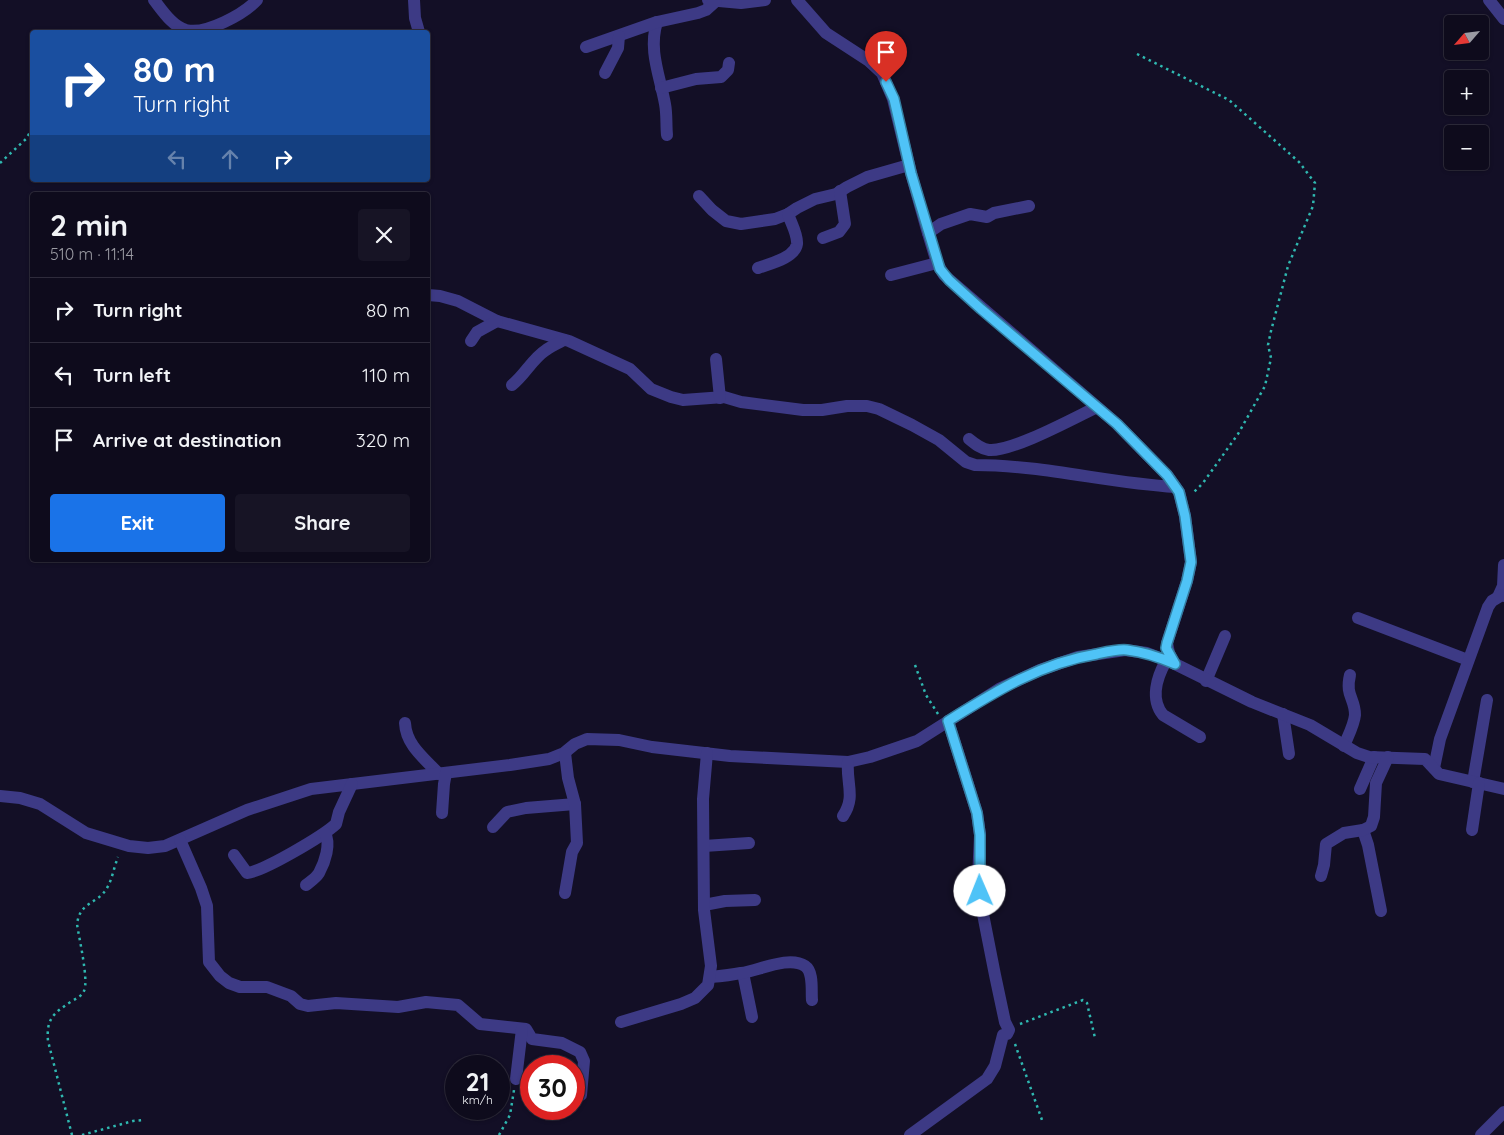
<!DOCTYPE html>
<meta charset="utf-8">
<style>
body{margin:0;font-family:Quicksand,sans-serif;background:#171425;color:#f1f3f6;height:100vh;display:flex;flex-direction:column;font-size:19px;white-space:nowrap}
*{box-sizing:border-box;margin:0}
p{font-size:16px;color:#9b9ba3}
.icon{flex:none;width:28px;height:28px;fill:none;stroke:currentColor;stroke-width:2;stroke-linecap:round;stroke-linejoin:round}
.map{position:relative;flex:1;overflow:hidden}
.sheet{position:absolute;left:30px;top:192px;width:400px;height:370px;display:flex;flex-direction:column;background:#0e0b1c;border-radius:5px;box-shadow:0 1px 4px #0004,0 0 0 1px #2e2b3b}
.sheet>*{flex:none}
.banner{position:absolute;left:30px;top:30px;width:400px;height:152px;border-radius:5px;box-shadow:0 1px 4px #0004,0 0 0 1px #2e2b3b;background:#1a4fa0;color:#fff;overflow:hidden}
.needle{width:32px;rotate:242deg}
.fabs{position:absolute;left:1444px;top:15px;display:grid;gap:10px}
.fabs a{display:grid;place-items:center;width:45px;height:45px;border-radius:5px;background:#0e0b1c;box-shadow:0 1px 4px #0004,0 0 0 1px #2e2b3b;font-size:25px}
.speed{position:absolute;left:445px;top:1055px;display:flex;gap:10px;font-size:25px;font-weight:700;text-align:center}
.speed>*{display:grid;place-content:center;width:65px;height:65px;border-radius:50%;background:#0e0b1c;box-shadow:0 1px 4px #0004,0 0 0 1px #2e2b3b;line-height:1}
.speed small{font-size:12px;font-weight:400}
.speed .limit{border:8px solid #d22;background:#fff;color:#111}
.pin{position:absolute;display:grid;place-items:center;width:42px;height:42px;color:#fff;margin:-51px -21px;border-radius:50% 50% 50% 0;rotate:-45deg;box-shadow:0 0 5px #0007}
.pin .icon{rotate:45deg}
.me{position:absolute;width:55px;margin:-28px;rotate:359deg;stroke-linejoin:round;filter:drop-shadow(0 0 4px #0008)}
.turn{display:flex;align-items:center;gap:18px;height:105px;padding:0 20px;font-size:22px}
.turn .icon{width:65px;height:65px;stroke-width:2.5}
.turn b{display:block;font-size:35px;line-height:42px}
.lanes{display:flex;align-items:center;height:48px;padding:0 20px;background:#0003;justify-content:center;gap:25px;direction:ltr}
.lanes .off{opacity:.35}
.round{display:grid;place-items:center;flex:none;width:52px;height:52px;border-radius:5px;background:#171425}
.overview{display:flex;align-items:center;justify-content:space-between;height:85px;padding:0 20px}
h1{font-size:30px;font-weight:800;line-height:38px}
.action{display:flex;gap:10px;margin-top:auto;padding:10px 20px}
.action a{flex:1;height:58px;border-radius:5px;background:#1a73e8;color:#fff;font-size:20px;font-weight:800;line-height:58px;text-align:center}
.action a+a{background:#171425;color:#f1f3f6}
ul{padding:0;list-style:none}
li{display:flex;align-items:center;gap:15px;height:65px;padding:0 20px;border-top:1px solid #2e2b3b}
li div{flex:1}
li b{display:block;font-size:19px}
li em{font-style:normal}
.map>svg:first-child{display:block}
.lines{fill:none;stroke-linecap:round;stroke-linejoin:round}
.path{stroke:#2fb8b0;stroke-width:2.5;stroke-dasharray:2.5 4;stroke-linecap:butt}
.street{stroke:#3d3a85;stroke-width:12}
.route-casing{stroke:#337fa1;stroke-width:12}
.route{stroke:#4fc3f7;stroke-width:9}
</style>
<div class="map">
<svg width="1504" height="1135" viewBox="0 0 1504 1135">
<rect width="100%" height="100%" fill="#130f26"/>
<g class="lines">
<g class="path">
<path d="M1137,54L1229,100L1299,162L1315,183L1313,206L1288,266L1271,331L1268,345L1271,358L1265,386L1238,434L1203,483L1193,493"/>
<path d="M0,163L26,139L32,129"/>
<path d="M915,665L926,695L938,714"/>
<path d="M1020,1024L1083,1000L1087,1003L1095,1038"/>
<path d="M1015,1044L1042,1120"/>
<path d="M72,1135L48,1041C46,1018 54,1013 72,1001C77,998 82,996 84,991C89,981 79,938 77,924C80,901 97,905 107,888C112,880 114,867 118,857"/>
<path d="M82,1135L133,1121L144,1120"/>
<path d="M499,1135L510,1115L514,1090"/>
</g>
<g class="street">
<path d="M154,0C162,10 172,26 186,30C206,35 244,14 257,0"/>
<path d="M414,0L415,18L419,32"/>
<path d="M708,0L741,3L765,0"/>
<path d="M797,0L826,33L869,61L882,73L893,99L911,173L927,230L937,263L944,275L1117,424L1167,475L1179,492L1185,516L1191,562L1187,581L1167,643L1169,653L1175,664"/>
<path d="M1489,0L1504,19"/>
<path d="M657,22C648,50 660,76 665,104C667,114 666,125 667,135"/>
<path d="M586,47L657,22L698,13L706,10L716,1"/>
<path d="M605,73L618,48L619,36"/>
<path d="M661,88L696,79L721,77L728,70L729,63"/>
<path d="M699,196L712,210L726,221L741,224L775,219L788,214L797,208L815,199L836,194L847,187L867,177L909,165"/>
<path d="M928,233L941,224L970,214L987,217L994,213L1029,206"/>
<path d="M823,238L839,232L845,224L840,191"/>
<path d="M758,268C769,264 795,258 797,244C798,235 791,223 788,214"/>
<path d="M891,275L937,263"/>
<path d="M428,295L440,296L458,301L497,321L569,341L630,369L651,389L671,397L683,400L724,397L741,402L803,410H822L847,406H867L879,409L912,425L939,440L966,462L975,465C1042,465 1108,483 1175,487"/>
<path d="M471,341L477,332L497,321"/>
<path d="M716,359L720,398"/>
<path d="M512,385C525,375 532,359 546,350C551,346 558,343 564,340"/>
<path d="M969,439C975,444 981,449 989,450C1012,452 1074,418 1097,407"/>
<path d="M1498,597L1503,586L1504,565"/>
<path d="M1358,618L1468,660"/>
<path d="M1166,661C1157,677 1150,699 1163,715L1200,737"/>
<path d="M1206,681L1225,636"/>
<path d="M1283,714L1289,754"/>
<path d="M405,723C406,745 424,758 439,774"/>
<path d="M1344,746C1348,736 1354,725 1355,715C1355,698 1345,696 1350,675"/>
<path d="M1434,768L1440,739L1488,607L1492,601L1502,595L1504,596"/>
<path d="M1473,782L1487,700"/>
<path d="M1360,789L1374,757"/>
<path d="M0,796L20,798L40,804L86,833L129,846L148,848L165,846L247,810L311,789L510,765L549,759L564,753L575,744L587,739L619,740L652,747L730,756L848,762L870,757L917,741L999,689L1040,670L1078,657L1125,650L1147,653L1173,663L1252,702L1310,725L1357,753L1369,757L1425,759L1439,774L1504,789"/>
<path d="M442,813L444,784L446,773"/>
<path d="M843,816C856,797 846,783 848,762"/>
<path d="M493,827L507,812L526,808L575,804"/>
<path d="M1363,830L1368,845L1381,911"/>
<path d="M1472,830L1479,783"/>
<path d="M180,840L201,888L207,906L209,962L220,976L229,983L240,987H267L291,996L300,1004L308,1006L336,1003L398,1007L426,1002L458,1005L480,1024L526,1029L532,1039L562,1043L580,1052L584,1061L581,1095"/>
<path d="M704,846L749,843"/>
<path d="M234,855L247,873C264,871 323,836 336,824L339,812L352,784"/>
<path d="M1321,876L1324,865L1326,844L1344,833L1363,830L1371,826L1374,817L1376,783L1388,757"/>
<path d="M306,885C311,881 316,878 319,873C325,862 331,844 325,833"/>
<path d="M565,893L572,852L577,843L575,804L568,778L565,753"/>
<path d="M704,905L725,901L755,900"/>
<path d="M743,973L752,1017"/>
<path d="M710,977C721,976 731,975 741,973C758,971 789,955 805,966C814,972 811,991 812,1000"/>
<path d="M621,1022L681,1004L695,998L708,985L711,966L704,910L703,799L707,753"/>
<path d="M516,1079L522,1029"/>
<path d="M910,1135L987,1079L995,1066L1003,1035L1007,1034L1009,1030L1005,1022L995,975L981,904L978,879L980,835L977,813L948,721"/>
<path d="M1481,1135L1504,1112"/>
</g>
</g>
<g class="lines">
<g class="route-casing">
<path id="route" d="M886,82L894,99L911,173L940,269L949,280L981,309L1117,424L1167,475L1179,492L1185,516L1191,562L1187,581L1167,643L1166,648L1175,664C1159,657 1144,652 1127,650C1118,649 1106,652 1097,654C1041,663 996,691 948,721L977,813L980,835V891"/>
</g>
<use href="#route" class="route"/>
</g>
</svg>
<div class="fabs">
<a><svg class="needle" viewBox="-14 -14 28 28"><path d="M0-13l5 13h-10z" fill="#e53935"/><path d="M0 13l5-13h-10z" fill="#9b9ba3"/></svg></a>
<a>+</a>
<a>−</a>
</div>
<div class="speed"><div>21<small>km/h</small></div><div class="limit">30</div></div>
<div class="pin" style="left:886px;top:82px;background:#d93025"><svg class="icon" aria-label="arrive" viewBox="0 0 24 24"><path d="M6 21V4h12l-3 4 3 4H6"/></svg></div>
<svg class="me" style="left:980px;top:891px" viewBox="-20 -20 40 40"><circle r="19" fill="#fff"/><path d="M0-13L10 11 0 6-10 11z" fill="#4fc3f7"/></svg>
<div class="banner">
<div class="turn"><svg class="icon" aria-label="right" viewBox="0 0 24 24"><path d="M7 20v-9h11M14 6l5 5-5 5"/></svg><div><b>80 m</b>Turn right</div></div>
<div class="lanes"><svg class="icon off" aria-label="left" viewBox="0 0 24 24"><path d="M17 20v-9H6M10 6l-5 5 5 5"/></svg><svg class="icon off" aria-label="ahead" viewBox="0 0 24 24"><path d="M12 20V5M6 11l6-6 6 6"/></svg><svg class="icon" aria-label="right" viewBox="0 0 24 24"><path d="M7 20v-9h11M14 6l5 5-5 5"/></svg></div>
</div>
<section class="sheet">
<div class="overview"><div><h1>2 min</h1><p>510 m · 11:14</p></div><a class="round"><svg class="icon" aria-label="close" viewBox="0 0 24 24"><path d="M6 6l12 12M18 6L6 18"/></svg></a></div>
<ul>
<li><svg class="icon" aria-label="right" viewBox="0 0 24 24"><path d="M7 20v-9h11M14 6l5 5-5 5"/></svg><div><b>Turn right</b></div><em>80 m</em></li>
<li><svg class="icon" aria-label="left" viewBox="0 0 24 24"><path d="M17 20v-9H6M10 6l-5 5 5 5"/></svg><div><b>Turn left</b></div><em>110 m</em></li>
<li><svg class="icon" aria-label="arrive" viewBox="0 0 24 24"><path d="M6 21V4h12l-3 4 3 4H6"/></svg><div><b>Arrive at destination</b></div><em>320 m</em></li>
</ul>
<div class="action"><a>Exit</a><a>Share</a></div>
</section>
</div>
